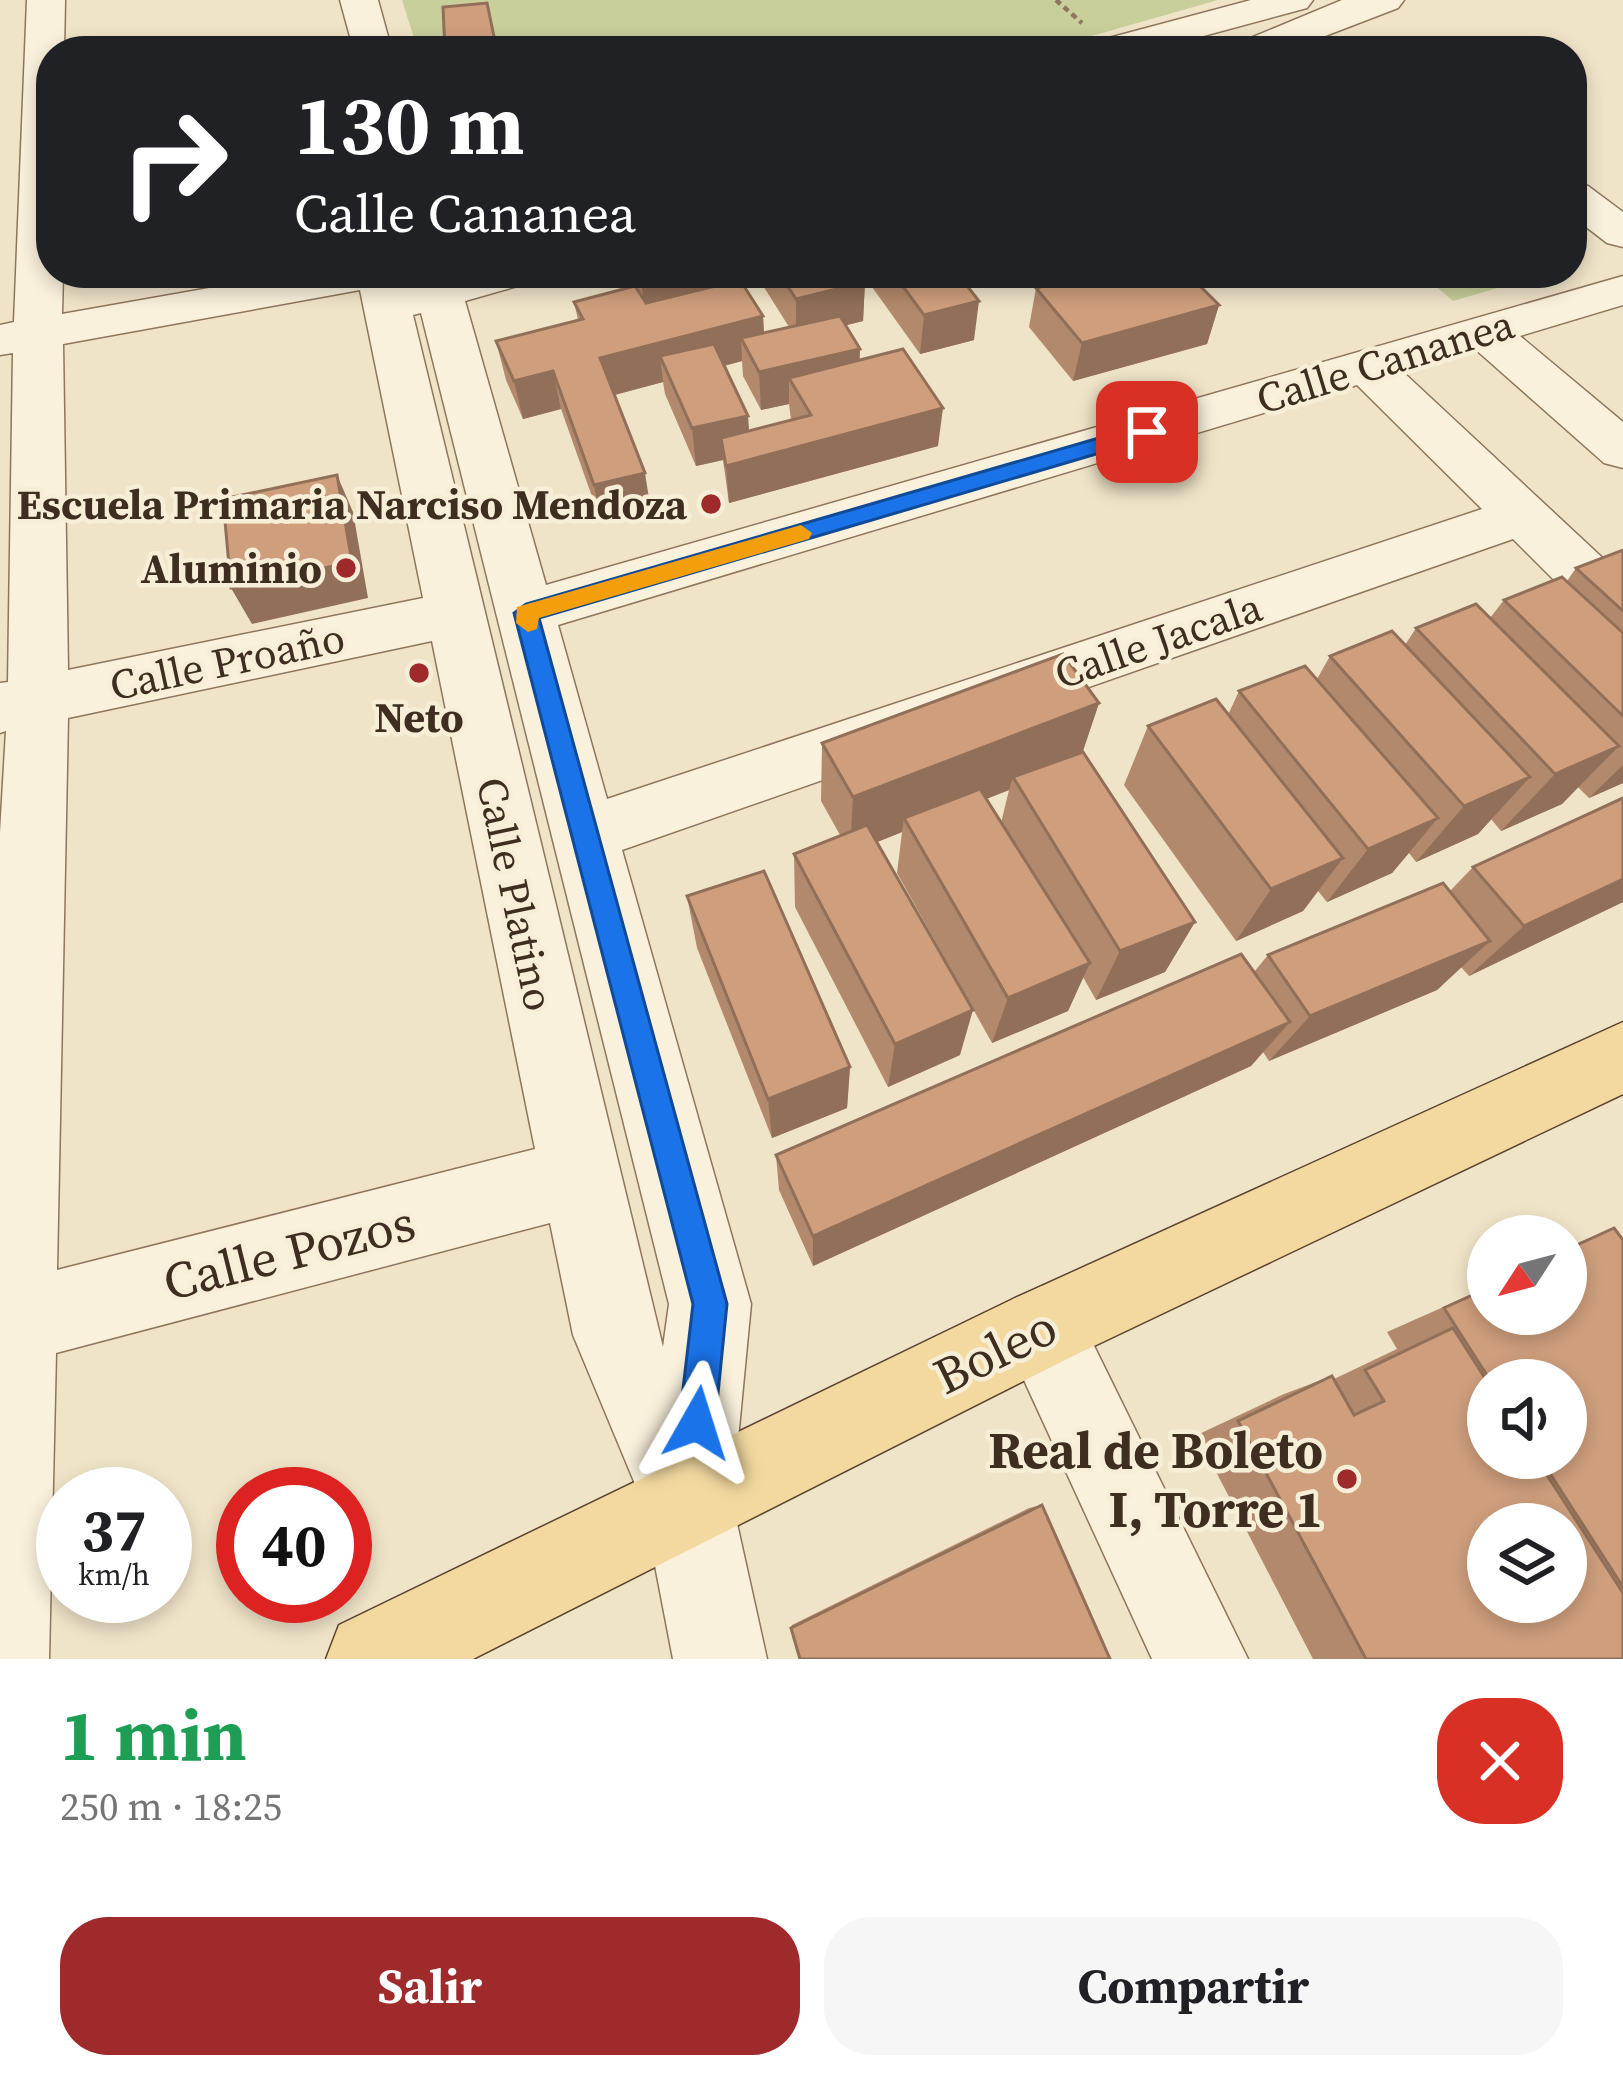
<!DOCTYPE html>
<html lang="es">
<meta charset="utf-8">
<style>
body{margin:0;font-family:"Source Serif 4",serif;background:#f6f6f6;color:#202124;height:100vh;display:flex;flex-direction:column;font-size:45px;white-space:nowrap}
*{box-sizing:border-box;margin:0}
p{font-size:39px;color:#757577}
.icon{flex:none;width:66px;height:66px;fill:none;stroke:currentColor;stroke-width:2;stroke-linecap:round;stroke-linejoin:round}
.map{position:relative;height:1659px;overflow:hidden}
.panel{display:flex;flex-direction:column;background:#fff;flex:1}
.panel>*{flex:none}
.guide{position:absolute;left:36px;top:36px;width:1551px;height:252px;border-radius:48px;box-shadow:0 6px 18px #0003;background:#202124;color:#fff;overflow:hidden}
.needle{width:78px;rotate:234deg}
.controls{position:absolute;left:1467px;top:1215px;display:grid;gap:24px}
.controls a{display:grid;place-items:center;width:120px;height:120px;border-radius:50%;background:#fff;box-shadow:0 6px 18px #0003;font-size:60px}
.speed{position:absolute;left:36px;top:1467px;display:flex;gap:24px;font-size:60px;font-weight:700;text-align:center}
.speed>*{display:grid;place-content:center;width:156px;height:156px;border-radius:50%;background:#fff;box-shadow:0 6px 18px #0003;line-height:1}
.speed small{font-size:30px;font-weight:400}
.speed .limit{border:18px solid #d22;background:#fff;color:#111}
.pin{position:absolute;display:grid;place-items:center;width:102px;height:102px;color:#fff;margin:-51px;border-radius:24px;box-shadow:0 6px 18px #0006}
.me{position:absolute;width:132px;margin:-66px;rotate:6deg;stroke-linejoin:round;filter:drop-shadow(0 0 9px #0008)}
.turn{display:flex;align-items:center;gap:42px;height:252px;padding:0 60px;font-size:54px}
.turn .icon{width:156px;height:156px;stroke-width:2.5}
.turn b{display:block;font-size:84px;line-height:102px}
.round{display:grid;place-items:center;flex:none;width:126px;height:126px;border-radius:48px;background:#f6f6f6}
.overview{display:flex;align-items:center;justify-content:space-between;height:204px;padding:0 60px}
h1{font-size:72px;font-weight:700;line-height:90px;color:#1e9e55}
.cta{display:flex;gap:24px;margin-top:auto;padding:24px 60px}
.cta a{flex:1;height:138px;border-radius:48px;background:#9e2a2b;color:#fff;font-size:48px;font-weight:700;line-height:138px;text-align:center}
.cta a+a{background:#f6f6f6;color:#202124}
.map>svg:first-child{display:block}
.green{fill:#c9cf9b}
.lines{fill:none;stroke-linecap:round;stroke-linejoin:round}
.minor-casing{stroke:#8d765c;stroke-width:3}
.major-casing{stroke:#5b4430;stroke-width:3}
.path{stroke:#8d765c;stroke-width:4.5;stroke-dasharray:6 4.5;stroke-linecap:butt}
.minor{fill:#faf1dc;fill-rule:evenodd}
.major{fill:#f3d9a0;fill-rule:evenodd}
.wall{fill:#b2896c;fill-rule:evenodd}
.shaded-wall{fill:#916f58}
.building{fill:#cf9f7d;stroke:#916f58;stroke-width:3;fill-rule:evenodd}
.route{fill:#1a73e8;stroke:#114b97;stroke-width:3}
.slow{fill:#f59e0b}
.poi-dot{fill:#9e2a2b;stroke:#f7eed8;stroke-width:4.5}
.labels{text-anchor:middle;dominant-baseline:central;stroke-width:9;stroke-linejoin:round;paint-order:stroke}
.street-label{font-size:42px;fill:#3d2e20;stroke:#f7eed8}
.poi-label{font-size:42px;font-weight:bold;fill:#3d2e20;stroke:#f7eed8;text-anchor:end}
.near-street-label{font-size:51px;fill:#3d2e20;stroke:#f7eed8}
.near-poi-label{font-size:51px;font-weight:bold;fill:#3d2e20;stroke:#f7eed8;text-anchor:end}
</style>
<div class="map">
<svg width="1623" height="1659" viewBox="0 0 1623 1659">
<rect width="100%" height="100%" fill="#f0e4c8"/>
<g class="green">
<path d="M402,0H1218L1039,51H418Z"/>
<path d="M1420,273H1549L1453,301Z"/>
</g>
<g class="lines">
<g class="minor-casing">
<g id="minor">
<path d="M27,0H65L64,51H51V273H63L62,314L294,273H403L407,287L414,285L411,273H535L528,283L465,301L546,585L1623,276V305L1520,336L1623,422V468L1604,463L1475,349L1402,371L1623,577V634L1602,628L1513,539L622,850L751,1304L732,1501L767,1659H673L643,1503L573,1335L550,1223L56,1353L49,1659H0V833L6,731L0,733V683L8,682L13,353L0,355V325L14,322ZM360,290L423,598L68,670L63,344ZM421,313L669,1304L663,1347L413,315ZM1357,385L1482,509L607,799L558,625ZM432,641L535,1149L57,1270L68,718Z"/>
<path d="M340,0H378L392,51H354Z"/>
<path d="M1251,0H1313L1307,8L1148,51H1085L1090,43Z"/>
<path d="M1342,0H1404L1398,8L1286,51L1236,50L1241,42Z"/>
<path d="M1572,182L1588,186L1623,212V247L1607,243L1572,216Z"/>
<path d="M1042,1286L1071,1299L1248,1659H1152L1000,1328L1013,1299Z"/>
</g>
</g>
<g class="major-casing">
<path id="major" d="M1623,1022V1094L1071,1357L473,1659H326L339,1625L1013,1299Z"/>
</g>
<g class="path">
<path d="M1056,0L1082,23"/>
<path d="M1025,51L1067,39"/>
</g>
<use href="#minor" class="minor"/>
<use href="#major" class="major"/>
</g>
<g class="wall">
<path d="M619,273H706L708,288L763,316L764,333L789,327L755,273H858L865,282L863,321L846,325L860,360L938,446L729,503L723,460L696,466L665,394L663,382L614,395L651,511L601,522L561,409L523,419L506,380L496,341L578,320L574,302L627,288L620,280ZM742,361L743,376L761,410L789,404L791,420L749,431L748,416L724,366Z"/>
<path d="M862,273H957L974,340L920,354Z"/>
<path d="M1036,288L1219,305L1207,344L1073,381L1029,327Z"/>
<path d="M1623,550V783L1589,798L1578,787L1562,804L1501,831L1491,819L1478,834L1416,862L1409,853L1392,873L1327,902L1318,891L1303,911L1236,941L1124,785L1148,726L1228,715L1239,691L1317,679L1330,656L1405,645L1416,628L1490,618L1504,600L1567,581L1576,568Z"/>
<path d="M1099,703L1082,753L1195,922L1165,972L1096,1000L1083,977L1068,1011L992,1043L897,873L902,832L877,842L960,1055L888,1087L795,907L794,854L840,835L821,801L822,743ZM1009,790L1001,823L986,799Z"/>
<path d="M1623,798V902L1469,976L1461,967L1437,990L1269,1061L1263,1052L1251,1066L813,1266L779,1190L776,1155L1254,972L1268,955L1450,891L1473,867Z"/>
<path d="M687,896L850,1067L847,1108L772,1138L697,948Z"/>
<path d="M1614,1228L1623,1240V1659H1313L1197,1435L1284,1394L1332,1376L1334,1379L1397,1349L1387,1332L1484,1289L1482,1286L1488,1283V1314H1566V1248ZM1488,1380H1566V1458H1488Z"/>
<path d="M1042,1505L791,1628L792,1625L1029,1508Z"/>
</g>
<g class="shaded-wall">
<path d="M640,273H706L708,290L645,312Z"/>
<path d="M865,282L863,321L796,338V299Z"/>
<path d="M979,301L974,340L920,354L924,315Z"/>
<path d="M1219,305L1207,344L1073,381L1082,343Z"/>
<path d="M763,316L765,355L741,338L742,361L670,380L660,356L663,382L607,397L600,358Z"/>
<path d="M860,349L859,387L789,378V404L761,410L759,372Z"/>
<path d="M553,371L561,409L523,419L514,381Z"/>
<path d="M943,408L938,446L729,503L726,466Z"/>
<path d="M748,416L750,454L721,438L723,460L696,466L692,428Z"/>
<path d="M645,473L651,511L601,522L594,485Z"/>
<path d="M337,475L353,512L368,598L252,624L231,588Z"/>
<path d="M1099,703L1079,763L1013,777L1009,790L910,829L904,818L902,832L850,853L853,797Z"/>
<path d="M1619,746L1562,804L1501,831L1555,774Z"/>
<path d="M1623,765V783L1589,798Z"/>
<path d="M1530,777L1478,834L1416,862L1464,806Z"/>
<path d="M1438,818L1392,873L1327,902L1368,849Z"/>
<path d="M1343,858L1303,911L1236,941L1271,889Z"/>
<path d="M1623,879V902L1469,976L1524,926Z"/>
<path d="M1195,922L1165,972L1096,1000L1120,951Z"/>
<path d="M1490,941L1437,990L1269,1061L1310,1016Z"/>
<path d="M1090,963L1068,1011L992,1043L1008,998Z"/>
<path d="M973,1010L960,1055L888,1087L895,1044Z"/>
<path d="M1290,1022L1251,1066L813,1266V1236Z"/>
<path d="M850,1067L847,1108L772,1138L768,1099Z"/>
</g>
<g class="building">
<path d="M487,3L497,51H445L443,7Z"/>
<path d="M779,273H858L865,282L796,299Z"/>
<path d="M893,273H957L979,301L924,315Z"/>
<path d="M1094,273H1187L1219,305L1082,343L1036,288Z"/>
<path d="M740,280L763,316L600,358L645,473L594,485L553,371L514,381L496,341L583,319L574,302L635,286L646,303Z"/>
<path d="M840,316L860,349L759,372L741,338Z"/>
<path d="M714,344L748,416L692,428L660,356Z"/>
<path d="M903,349L943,408L726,466L721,438L811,415L789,378Z"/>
<path d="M337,475L352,562L231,588L223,499Z"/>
<path d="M1623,550V611L1576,568Z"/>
<path d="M1562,577L1623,633V716L1504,600Z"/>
<path d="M1476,604L1619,746L1555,774L1416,628Z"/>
<path d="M1392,631L1530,777L1464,806L1330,656Z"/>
<path d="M1063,654L1099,703L853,797L822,743Z"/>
<path d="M1305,666L1438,818L1368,849L1239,691Z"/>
<path d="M1216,699L1343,858L1271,889L1148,726Z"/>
<path d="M1083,752L1195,922L1120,951L1013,777Z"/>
<path d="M980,789L1090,963L1008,998L904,818Z"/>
<path d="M1623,798V879L1524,926L1473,867Z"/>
<path d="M867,825L973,1010L895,1044L794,854Z"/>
<path d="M764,871L850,1067L768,1099L687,896Z"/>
<path d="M1443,883L1490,941L1310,1016L1268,955Z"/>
<path d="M1241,954L1290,1022L813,1236L776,1155Z"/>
<path d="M1614,1228L1623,1240V1587L1540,1458H1566V1380H1490L1444,1308L1488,1288V1314H1566V1250Z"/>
<path d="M1453,1328L1488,1383V1458H1536L1623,1593V1659H1366L1238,1421L1332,1376L1354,1415L1384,1401L1365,1370ZM1488,1524H1566V1602H1488Z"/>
<path d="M1042,1505L1110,1659H800L791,1628Z"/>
</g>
<path class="route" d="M1147,424L1157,432L1154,437L539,618L727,1304L715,1423L709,1436L697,1441L684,1436L679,1423L693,1304L514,613L526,604Z"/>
<path class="slow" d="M801,525L812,533L809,539L539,618L537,629L528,632L516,623L517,607Z"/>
<g class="poi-dot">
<circle cx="711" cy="504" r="12"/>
<circle cx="346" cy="568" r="12"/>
<circle cx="419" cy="673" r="12"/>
<circle cx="1347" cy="1479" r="12"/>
</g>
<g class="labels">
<g class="street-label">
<text transform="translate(1385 361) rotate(-17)">Calle Cananea</text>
<text transform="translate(1158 640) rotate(-19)">Calle Jacala</text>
<text transform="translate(227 661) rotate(-12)">Calle Proaño</text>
<text transform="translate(516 894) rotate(78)">Calle Platino</text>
</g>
<g class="poi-label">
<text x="687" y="504">Escuela Primaria Narciso Mendoza</text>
<text x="322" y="568">Aluminio</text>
<text x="419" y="717" text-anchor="middle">Neto</text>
</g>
<g class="near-street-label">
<text transform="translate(289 1252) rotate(-14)">Calle Pozos</text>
<text transform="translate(995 1351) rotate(-26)">Boleo</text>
</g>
<g class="near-poi-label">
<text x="1323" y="1450">Real de Boleto<tspan x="1323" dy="59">I, Torre 1</tspan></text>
</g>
</g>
</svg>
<div class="controls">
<a><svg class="needle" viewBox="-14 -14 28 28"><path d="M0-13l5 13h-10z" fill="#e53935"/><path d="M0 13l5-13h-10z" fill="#757577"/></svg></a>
<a><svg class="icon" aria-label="sound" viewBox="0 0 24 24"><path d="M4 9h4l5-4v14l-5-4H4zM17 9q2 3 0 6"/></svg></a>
<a><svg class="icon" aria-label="layers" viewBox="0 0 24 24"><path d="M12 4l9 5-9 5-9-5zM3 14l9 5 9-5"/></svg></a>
</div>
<div class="speed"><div>37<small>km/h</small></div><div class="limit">40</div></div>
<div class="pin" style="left:1147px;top:432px;background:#d93025"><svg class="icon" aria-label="arrive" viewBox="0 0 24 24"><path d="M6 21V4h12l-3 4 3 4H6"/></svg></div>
<svg class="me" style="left:697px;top:1423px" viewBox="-20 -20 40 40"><path d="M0-17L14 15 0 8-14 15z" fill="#1a73e8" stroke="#fff" stroke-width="4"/></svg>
<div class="guide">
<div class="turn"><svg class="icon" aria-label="right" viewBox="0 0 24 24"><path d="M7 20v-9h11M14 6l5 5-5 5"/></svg><div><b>130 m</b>Calle Cananea</div></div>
</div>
</div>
<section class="panel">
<div class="overview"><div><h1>1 min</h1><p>250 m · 18:25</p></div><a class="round" style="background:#d93025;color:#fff"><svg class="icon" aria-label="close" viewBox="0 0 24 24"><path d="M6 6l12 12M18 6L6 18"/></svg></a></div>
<div class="cta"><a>Salir</a><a>Compartir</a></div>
</section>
